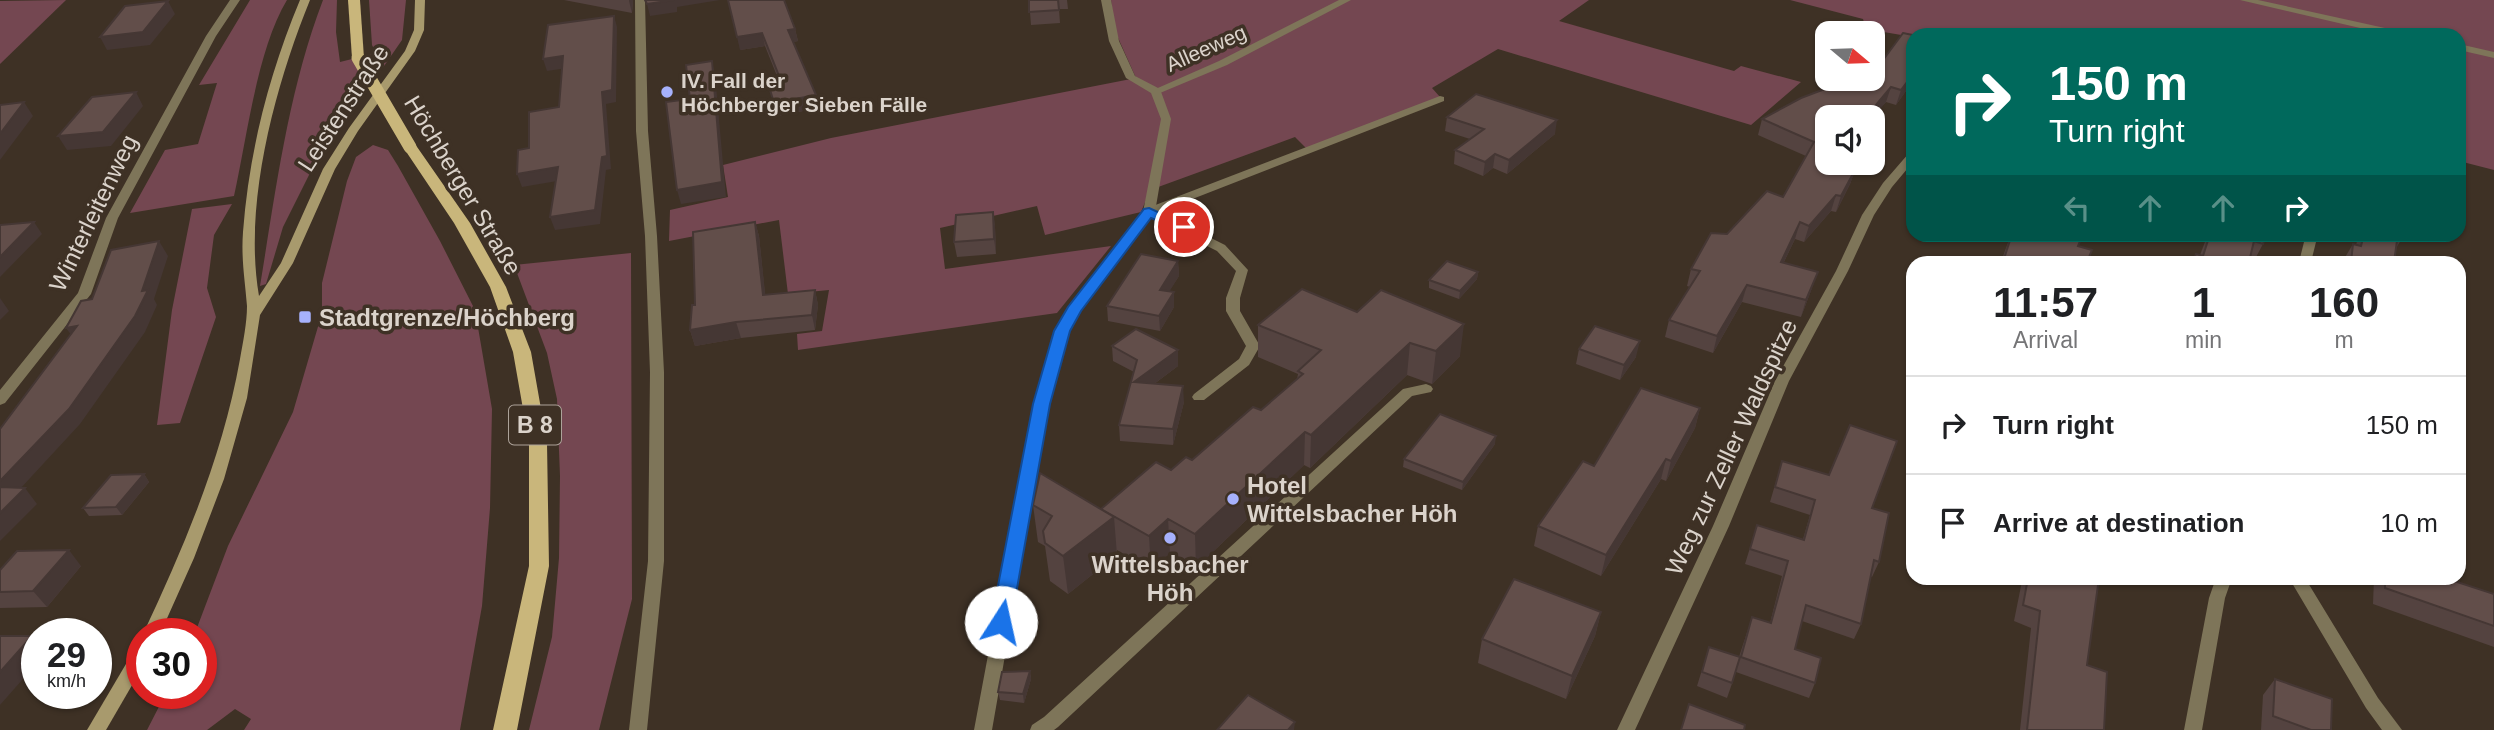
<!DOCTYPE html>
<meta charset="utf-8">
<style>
body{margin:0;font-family:Arial,sans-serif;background:#f2f2f2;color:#202124;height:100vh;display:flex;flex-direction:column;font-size:26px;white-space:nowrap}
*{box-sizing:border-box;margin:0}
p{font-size:23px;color:#757577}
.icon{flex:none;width:38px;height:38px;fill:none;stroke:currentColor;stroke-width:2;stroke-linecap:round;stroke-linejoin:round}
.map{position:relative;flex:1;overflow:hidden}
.sheet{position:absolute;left:1906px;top:256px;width:560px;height:329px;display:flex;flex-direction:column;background:#fff;border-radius:21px;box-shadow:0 2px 5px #0004}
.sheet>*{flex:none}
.guide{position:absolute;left:1906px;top:28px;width:560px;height:214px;border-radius:21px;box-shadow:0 2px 5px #0004;background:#00695c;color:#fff;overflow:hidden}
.needle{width:46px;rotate:109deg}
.tools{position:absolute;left:1815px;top:21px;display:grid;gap:14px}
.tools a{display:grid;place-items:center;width:70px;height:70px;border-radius:14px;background:#fff;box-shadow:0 2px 5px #0004;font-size:35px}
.speed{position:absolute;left:21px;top:618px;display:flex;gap:14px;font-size:35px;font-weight:700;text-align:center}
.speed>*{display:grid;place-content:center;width:91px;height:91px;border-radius:50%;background:#fff;box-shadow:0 2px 5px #0004;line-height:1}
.speed small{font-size:18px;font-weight:400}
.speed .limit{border:10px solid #d22;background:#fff;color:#111}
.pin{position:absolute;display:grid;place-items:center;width:60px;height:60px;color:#fff;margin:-30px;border:4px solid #fff;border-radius:50%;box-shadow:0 2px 7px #0007}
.me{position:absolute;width:77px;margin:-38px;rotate:10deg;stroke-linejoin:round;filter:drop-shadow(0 0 5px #0008)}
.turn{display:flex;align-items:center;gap:24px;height:147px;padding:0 28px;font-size:32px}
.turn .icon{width:91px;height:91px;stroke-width:2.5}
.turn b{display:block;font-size:49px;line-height:60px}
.lanes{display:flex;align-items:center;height:66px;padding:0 28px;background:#0003;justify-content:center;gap:35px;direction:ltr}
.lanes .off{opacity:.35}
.eta{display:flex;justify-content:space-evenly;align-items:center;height:119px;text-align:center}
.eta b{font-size:42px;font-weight:700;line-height:49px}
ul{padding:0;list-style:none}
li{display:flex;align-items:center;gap:21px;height:98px;padding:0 28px;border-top:2px solid #e0e0e0}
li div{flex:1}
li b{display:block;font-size:26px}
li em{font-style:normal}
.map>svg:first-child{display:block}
.green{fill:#744751}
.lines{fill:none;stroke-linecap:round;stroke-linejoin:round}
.lane{fill:#7e7559;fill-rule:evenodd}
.street{fill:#7e7559;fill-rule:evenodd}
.secondary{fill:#a89a6d;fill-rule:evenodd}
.primary{fill:#c9b67b;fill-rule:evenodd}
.primary-bridge{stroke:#c9b67b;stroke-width:13}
.wall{fill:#544340}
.shaded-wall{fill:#453734}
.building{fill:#624e4a;stroke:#453734;stroke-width:2}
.route{fill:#1a73e8;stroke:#114b97;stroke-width:2}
.poi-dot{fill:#a6b1fc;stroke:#3e3125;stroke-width:2.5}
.labels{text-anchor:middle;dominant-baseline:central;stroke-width:7;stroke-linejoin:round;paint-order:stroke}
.far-street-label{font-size:21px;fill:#dbd3cb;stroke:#3e3125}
.far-poi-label{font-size:21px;font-weight:bold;fill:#dbd3cb;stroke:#3e3125;text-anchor:start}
.shield{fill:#3e3125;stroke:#aca299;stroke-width:2}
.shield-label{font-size:23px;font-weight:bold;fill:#dbd3cb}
.street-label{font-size:24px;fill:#dbd3cb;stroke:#3e3125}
.poi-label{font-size:24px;font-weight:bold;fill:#dbd3cb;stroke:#3e3125;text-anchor:start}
</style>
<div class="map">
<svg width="2494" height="730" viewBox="0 0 2494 730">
<rect width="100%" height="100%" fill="#3e3125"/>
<g class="green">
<path d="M66,0L0,64V1Z"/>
<path d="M250,0H287C257,50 247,138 234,196L130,213L165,150L198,144L217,83L199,85Z"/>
<path d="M323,0H337L336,32L340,62L376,53L372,45L369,0H406L402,40L310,173L283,227L266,284L260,286C276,189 288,92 323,0Z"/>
<path d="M1111,0H1589L1559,21L1734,71L1741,66L1801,82L1751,125L1498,49L1432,88L1440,97L1307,149L1295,137L1150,190L1141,212L1045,235L1037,206L940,228L945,269L1111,246L1057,313L798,350L797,334L822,331L829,290L788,294L779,220L669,241L670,210L728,197L723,165L831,138L1136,78L1115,31Z"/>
<path d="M1790,0H2494V170L2459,161V35H1913V37L1866,29L1863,19Z"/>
<path d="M373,145L388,150L398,166L440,241L475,310L492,409L490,508L482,606L460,730H244L251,719L235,709L207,730H147L166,693H201V634L195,633L228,546L293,412L322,313V283L347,181L356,157Z"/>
<path d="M232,204L214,235L207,288L216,317L180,423L157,425L172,310L192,209Z"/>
<path d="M631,253L632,599L599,730H529L552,637L559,558L560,476L557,399L547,353L514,265Z"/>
</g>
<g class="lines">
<g class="lane">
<path d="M1339,0H1351L1227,65L1160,93H1152L1151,91L1219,61Z"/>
<path d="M2240,0H2258L2403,32L2408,35H2390Z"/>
<path d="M2459,44L2494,52V58L2459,50Z"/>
<path d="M1440,96L1444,97V101L1159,212L1225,245L1248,270L1240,298V311L1260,346L1249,365L1204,400H1194L1192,397L1194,394L1239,359L1246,346L1226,311V298L1236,271L1217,251L1145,215L1143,212L1145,209Z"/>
<path d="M1426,384L1431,386L1433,389L1431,392L1412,396L1058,727L1054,730H1030L1032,725L1044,717L1403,389Z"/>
</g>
<g class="street">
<path d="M230,0H240L216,36L118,218L91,294L5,403L0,405V390L78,293L106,218L206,36Z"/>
<path d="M635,0H645L648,131L657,236L664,372V561L647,730H629L648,561L650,372L645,236L636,131Z"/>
<path d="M1101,0H1111L1119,41L1135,76L1160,89L1171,119L1155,212L1080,311L1069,331L1049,404L992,730H974L1035,404L1055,331L1069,307L1143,212L1161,119L1151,93L1126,78L1109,41Z"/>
<path d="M1913,152V162L1892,187L1874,215L1848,271L1789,381L1729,526L1635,730H1617L1713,526L1775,381L1836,271L1862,215L1883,183L1909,153Z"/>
<path d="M2306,234H2318L2311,262H2299Z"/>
<path d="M2216,578H2232L2225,598L2202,730H2184L2209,598Z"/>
<path d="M2289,578H2305L2378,698L2402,730H2382L2366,708Z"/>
</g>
<g class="secondary">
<path d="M300,0H310C275,86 243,204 259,296L281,263L323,169L349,128L405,51L414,30L415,0H425L424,30L415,51L358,131L335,169L293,263L260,315L247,398L224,479L194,558L160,634H143C185,545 223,455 240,359C243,342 247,323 247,306C245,280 241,259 243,232C249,152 269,74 300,0Z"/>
<path d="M142,645V668L106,730H87L136,647Z"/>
</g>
<g class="primary">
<path d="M348,0H360L364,58L358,62L352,58Z"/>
<path d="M410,143L415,144L470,223L506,287L531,352L547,443L549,566L517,730H493L529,566V443L513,352L490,287L454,223L403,147Z"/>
</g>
<path class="primary-bridge" d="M358,58L410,147"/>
</g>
<g class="wall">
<path d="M564,0H633L632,13Z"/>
<path d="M784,0L795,29L798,41L793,42L819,108L777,116L768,83L779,81L765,46L740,50Z"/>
<path d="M1029,0H1067L1068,9H1059L1060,23L1031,25Z"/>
<path d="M1913,81L1896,105L1886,102L1827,163L1856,168L1850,184L1836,212L1831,211L1804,242L1795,239L1784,262L1812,288L1801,317L1742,302L1713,353L1665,337L1669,320L1690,287L1687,286L1691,269L1727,234L1783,197L1806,156L1758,135L1762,119Z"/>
<path d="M1447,117L1555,134L1507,174L1493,168L1483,176L1454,164L1455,150L1470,139L1445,131Z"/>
<path d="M993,212L995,227L996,254L957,257L954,242Z"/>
<path d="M755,222L759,236L765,295L815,290L818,305L815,330L741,338L695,346L690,330L695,305Z"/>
<path d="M2011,234H2083L2078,246L2087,262H2001Z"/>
<path d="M2208,234H2266L2263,244L2255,259L2250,257L2249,262H2191L2196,254L2200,255Z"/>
<path d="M2359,234H2405L2396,248L2394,262H2344V259L2353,244L2356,245Z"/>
<path d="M1178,261L1179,276L1169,291L1174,307L1160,331L1108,321L1107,306Z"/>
<path d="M1478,272L1477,279L1459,299L1429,288V280Z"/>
<path d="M1302,289L1460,356L1432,384L1407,375L1310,468L1304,465L1196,568L1170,553L1151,570L1117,550V555L1068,594L1050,581L1045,546L1038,542L1033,505L1101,509L1192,460L1261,410L1297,379L1298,374L1258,357V325Z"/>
<path d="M1112,346L1178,366L1154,384L1184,402L1173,445L1120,441L1119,425L1134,372L1113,361Z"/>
<path d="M1579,349L1636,357L1620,380L1576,364Z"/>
<path d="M1700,408L1695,428L1666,481L1661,479L1601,576L1534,546L1538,526L1594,466Z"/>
<path d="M1495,444L1462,490L1403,467L1404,459Z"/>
<path d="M1782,461L1872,508L1879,562L1872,577L1870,576L1861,624L1854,639L1802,621L1795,649L1815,683L1809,698L1736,672L1727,698L1697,686L1709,647L1739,657L1752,617L1770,623L1782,576L1745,564L1757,525L1803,539L1810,515L1770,502Z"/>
<path d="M144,474L149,482L122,515L89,516L83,508Z"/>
<path d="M81,566L47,607L0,608V570Z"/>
<path d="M2023,578H2118L2114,584L2099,578L2087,665L2104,730H2020L2031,628L2014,621L2022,581Z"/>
<path d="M2374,578H2445L2494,594V647L2373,604Z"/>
<path d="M1601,612L1595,636L1566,699L1478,663L1482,639Z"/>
<path d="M1030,671L1031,679L1024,703L1000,700L998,692Z"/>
<path d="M2275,679L2331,730H2261L2263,695Z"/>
</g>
<g class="shaded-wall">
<path d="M629,0H633L632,13L629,1Z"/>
<path d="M674,0H720L677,7V12L650,16L647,4Z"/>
<path d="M168,1L175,14L150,45L107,50L100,37Z"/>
<path d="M614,16L617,27L616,102L606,104L611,169L606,170L600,224L555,230L550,217L602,92Z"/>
<path d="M795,29L798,41L790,43L788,30Z"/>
<path d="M762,33L765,46L740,50L737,37Z"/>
<path d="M563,56L567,68L547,71L543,59Z"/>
<path d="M712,61L715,75L726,197L681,204L677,190Z"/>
<path d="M1913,74V81L1896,105L1901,90Z"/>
<path d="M1891,87L1886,102L1872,119V117H1866Z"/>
<path d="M136,92L143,106L111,146L67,150L58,136Z"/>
<path d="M816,95L819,108L777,116L774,103Z"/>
<path d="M24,102L33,116L0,160V134Z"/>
<path d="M1557,120L1555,134L1507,174L1509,160Z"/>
<path d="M1827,151V163L1817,157Z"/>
<path d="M1495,154L1493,168L1483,176L1485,162Z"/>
<path d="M558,167L563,180L522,187L517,174Z"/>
<path d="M1856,168L1850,184L1836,212L1841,196Z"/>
<path d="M1836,195L1831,211L1804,242L1809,226Z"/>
<path d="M993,212L995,227L996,254L994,239Z"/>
<path d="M34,222L42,234L0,277V257Z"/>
<path d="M755,222L759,236L767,310L763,295Z"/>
<path d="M1800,222L1795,239L1776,278L1781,262Z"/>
<path d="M159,241L168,256L154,299L157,305L145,332L80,424L7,503L0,495V481L142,291Z"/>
<path d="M1178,261L1179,276L1161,305L1160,290Z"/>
<path d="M1478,272L1477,279L1459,299L1460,291Z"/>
<path d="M1818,272L1812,288L1801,317L1806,300Z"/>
<path d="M1747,285L1742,302L1713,353L1717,336Z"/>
<path d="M815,290L818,305L815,330L812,315Z"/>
<path d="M1174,292V307L1160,331L1159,316Z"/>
<path d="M0,298L9,311L0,320Z"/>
<path d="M736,322L741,338L695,346L690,330Z"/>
<path d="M1464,324L1460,356L1432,384L1436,351Z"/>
<path d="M77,326V343L66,328Z"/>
<path d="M1640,341L1636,357L1620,380L1624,365Z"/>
<path d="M1410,343L1407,375L1310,468L1311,435Z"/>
<path d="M1178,350V366L1135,398L1134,382Z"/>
<path d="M1183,386L1184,402L1173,445V429Z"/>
<path d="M1700,408L1695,428L1666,481L1671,461Z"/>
<path d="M1305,432L1304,465L1196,568L1195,534Z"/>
<path d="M1496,436L1495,444L1462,490L1463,482Z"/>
<path d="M1666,459L1661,479L1601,576L1606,555Z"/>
<path d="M144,474L149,482L122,515L116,507Z"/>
<path d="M25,488L37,504L0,541V513Z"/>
<path d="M1114,517L1117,555L1068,594L1063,556Z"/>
<path d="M1168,519L1170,553L1151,570L1149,536Z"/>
<path d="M69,550L81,566L47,607L33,591Z"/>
<path d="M1601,612L1595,636L1566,699L1572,676Z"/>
<path d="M32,636L37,642V663L0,705V672Z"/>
<path d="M1030,671L1031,679L1024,703L1023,694Z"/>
<path d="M1295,722L1294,730H1288Z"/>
</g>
<g class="building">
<path d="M645,0H674L647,4Z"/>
<path d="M728,0H784L795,29L788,30L816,95L774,103L768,83L781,81L762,33L737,37Z"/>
<path d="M1029,0H1058L1059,10L1029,12Z"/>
<path d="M168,1L143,32L100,37L125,6Z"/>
<path d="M614,16L612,90L602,92L607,156L602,157L595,210L550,217L558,167L517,174L518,150L529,148V112L559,107L563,56L543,59L548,25Z"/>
<path d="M1903,33L1913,35V74L1901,90L1891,87L1866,117H1827V151L1817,157L1827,160V163H1838L1856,168L1841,196L1836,195L1809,226L1800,222L1781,262L1818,272L1806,300L1747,285L1717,336L1669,320L1700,271L1691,269L1711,233L1727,234L1767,191L1783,197L1814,142L1762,119L1801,98L1851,79H1872V75Z"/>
<path d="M712,61L722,182L677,190L666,102L690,99L686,65Z"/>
<path d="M136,92L103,132L58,136L92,97Z"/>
<path d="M1476,94L1557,120L1509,160L1495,154L1485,162L1455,150L1484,129L1447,117Z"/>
<path d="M24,102L0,134V105Z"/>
<path d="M993,212L994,239L954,242L956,215Z"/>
<path d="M34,222L0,257V225Z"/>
<path d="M755,222L763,295L815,290L812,315L736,322L690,330L692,305H695L693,232Z"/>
<path d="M2012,234H2083L2078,246L2092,250L2087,262H2003Z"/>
<path d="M2210,234H2266L2263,244L2254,241L2249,262H2193L2196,254L2203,256Z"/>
<path d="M2364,234H2398L2394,262H2351L2353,244L2361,246Z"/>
<path d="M159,241L142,291L148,290L135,316L69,409L0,481V429L77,326L66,328L81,301L92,299L111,250Z"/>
<path d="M1141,254L1178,261L1160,290L1174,292L1159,316L1107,306Z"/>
<path d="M1447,261L1478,272L1460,291L1429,280Z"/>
<path d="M1302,289L1357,312L1381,290L1464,324L1436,351L1410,343L1311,435L1305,432L1195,534L1168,519L1149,536L1101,509L1156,462L1171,470L1186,457L1192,460L1253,407L1261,410L1303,374L1298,371L1321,350L1258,325Z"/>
<path d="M1595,326L1640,341L1624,365L1579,349Z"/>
<path d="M1136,329L1178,350L1134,382L1183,386L1173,429L1119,425L1137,360L1112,346Z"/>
<path d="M1641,388L1700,408L1671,461L1666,459L1606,555L1538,526L1583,461L1594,466Z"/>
<path d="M1440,414L1496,436L1463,482L1404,459Z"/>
<path d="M1850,425L1897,441L1872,508L1889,513L1879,562L1874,560L1861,624L1806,605L1795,649L1821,658L1815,683L1741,657L1752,617L1771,623L1788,561L1750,549L1757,525L1804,540L1815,500L1775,487L1782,461L1829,475Z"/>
<path d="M1040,473L1114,517L1063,556L1045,543L1043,531L1052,516L1033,505Z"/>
<path d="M144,474L116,507L83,508L111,475Z"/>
<path d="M0,487L25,488L0,513Z"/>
<path d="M69,550L33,591L0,592V570L17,551Z"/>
<path d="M2028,578H2099L2087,665L2107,672L2104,730H2027L2040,611L2023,605Z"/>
<path d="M2385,578H2445L2494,594V626L2385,588Z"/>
<path d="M1514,579L1601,612L1572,676L1482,639Z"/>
<path d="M0,636H32L0,672Z"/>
<path d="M1709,647L1740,657L1732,683L1702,672Z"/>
<path d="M1030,671L1023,694L998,692L1002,672Z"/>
<path d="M2275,679L2332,699L2331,730H2311L2273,716Z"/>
<path d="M1248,695L1295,722L1288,730H1217Z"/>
<path d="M1689,704L1745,725L1744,730H1681Z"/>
</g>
<path class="route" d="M1149,208L1191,227L1184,231L1151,218L1081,311L1070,331L1050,404L1011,622L1008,628L1001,630L994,628L991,622L1033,404L1054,331L1068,307L1144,209Z"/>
<g class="poi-dot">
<circle cx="667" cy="92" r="7"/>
<rect x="298" y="310" width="14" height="14" rx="3.5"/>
<circle cx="1233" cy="499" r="7"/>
<circle cx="1170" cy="538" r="7"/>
</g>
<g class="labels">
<g class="far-street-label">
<text transform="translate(1206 48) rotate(-24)">Alleeweg</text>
</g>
<g class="far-poi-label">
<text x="681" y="80">IV. Fall der<tspan x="681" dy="24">Höchberger Sieben Fälle</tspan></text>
</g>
<rect class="shield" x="509" y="405.5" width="52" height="39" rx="5"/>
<g class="shield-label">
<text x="535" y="425">B 8</text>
</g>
<g class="street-label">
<text transform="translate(343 108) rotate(-57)">Leistenstraße</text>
<text transform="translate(463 185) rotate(59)">Höchberger Straße</text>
<text transform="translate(93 213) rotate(-64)">Winterleitenweg</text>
<text transform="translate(1731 447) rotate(-65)">Weg zur Zeller Waldspitze</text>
</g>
<g class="poi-label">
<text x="319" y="317">Stadtgrenze/Höchberg</text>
<text x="1247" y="485">Hotel<tspan x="1247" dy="28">Wittelsbacher Höh</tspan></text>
<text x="1170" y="564" text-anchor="middle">Wittelsbacher<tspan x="1170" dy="28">Höh</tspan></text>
</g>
</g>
</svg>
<div class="tools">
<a><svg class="needle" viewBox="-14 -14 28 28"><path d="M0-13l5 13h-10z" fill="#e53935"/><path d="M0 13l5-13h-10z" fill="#757577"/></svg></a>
<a><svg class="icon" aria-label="sound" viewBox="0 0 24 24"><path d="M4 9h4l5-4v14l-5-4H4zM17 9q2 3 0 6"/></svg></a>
</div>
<div class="speed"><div>29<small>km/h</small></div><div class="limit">30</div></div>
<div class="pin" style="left:1184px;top:227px;background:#d93025"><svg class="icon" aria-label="arrive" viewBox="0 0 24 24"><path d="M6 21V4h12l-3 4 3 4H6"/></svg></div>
<svg class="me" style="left:1001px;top:622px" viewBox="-20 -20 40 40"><circle r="19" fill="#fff"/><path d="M0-13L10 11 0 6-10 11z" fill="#1a73e8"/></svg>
<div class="guide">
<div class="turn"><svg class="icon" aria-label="right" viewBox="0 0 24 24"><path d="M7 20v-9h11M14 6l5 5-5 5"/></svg><div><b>150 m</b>Turn right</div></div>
<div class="lanes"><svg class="icon off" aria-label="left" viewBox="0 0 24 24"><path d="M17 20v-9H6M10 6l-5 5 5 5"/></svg><svg class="icon off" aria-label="ahead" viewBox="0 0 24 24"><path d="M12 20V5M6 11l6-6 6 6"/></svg><svg class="icon off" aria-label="ahead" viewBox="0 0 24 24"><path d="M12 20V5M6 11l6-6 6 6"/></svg><svg class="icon" aria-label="right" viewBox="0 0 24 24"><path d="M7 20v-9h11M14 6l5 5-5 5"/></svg></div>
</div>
<section class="sheet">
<div class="eta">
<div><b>11:57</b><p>Arrival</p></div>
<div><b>1</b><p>min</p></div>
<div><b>160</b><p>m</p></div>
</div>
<ul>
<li><svg class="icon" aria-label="right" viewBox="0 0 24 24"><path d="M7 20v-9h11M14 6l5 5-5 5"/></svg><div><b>Turn right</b></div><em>150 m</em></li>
<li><svg class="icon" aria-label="arrive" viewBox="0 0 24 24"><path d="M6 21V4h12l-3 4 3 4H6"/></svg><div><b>Arrive at destination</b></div><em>10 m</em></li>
</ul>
</section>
</div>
